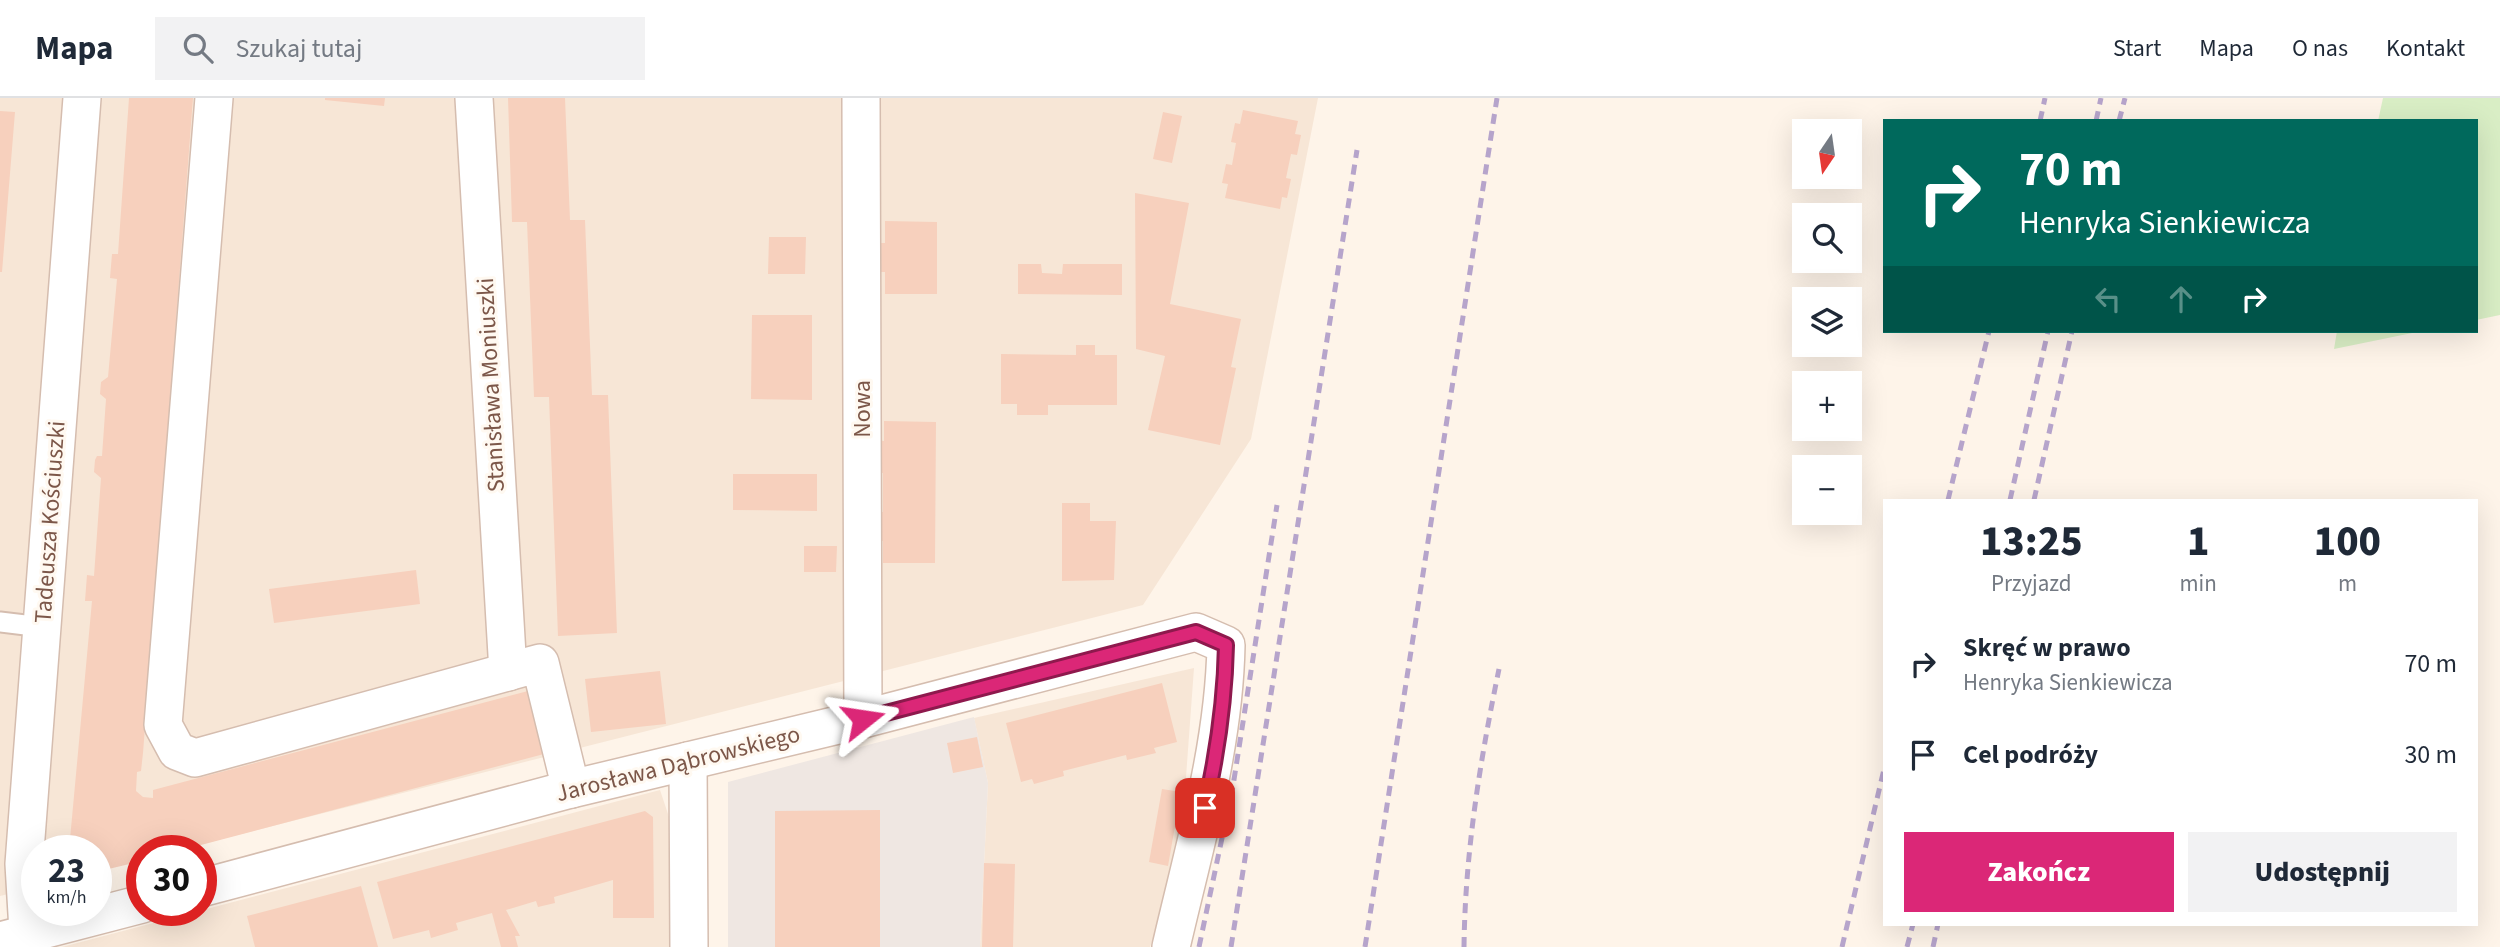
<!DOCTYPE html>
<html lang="pl">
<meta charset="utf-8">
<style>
body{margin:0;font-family:"Source Sans 3",sans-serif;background:#f2f2f3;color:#1f2937;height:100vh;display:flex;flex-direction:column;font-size:26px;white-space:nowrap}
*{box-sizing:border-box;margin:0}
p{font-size:23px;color:#747a83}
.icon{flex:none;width:38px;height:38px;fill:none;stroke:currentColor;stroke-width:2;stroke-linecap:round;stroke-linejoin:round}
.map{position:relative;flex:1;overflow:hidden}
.side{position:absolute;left:1883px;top:401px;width:595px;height:427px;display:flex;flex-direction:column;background:#fff;border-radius:0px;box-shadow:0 7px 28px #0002}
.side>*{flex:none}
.top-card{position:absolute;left:1883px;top:21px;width:595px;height:214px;border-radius:0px;box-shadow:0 7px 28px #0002;background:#00695c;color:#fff;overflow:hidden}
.needle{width:46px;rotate:193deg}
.tools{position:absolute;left:1792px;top:21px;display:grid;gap:14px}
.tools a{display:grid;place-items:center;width:70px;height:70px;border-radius:0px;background:#fff;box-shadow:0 7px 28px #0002;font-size:35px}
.speed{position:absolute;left:21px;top:737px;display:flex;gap:14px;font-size:35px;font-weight:700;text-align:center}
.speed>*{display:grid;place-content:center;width:91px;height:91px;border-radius:50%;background:#fff;box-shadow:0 7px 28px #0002;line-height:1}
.speed small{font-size:18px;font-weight:400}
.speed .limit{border:10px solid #d22;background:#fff;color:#111}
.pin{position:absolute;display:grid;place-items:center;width:60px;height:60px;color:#fff;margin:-30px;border-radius:14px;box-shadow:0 4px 10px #0006}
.me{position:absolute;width:77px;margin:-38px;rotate:75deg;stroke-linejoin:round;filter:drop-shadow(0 0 5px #0008)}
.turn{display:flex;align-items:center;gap:24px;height:147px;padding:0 21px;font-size:32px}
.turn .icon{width:91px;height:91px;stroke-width:2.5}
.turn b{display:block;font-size:49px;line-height:60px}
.lanes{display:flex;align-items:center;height:66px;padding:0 21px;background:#0003;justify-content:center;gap:35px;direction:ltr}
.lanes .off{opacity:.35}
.eta{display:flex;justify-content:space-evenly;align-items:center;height:119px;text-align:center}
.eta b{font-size:42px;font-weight:800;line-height:49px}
.action{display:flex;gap:14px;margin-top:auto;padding:14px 21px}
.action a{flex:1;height:80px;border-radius:0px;background:#db2777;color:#fff;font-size:28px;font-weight:800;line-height:80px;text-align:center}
.action a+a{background:#f2f2f3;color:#1f2937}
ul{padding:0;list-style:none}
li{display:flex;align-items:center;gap:21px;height:91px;padding:0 21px}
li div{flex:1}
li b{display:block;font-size:26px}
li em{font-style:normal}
header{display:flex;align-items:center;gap:42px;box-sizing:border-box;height:98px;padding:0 35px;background:#fff;border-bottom:2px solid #e0e1e3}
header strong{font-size:33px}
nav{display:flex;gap:38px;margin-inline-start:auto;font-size:24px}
.search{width:490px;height:63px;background:#f2f2f3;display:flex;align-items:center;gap:18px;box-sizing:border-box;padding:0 24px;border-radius:0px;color:#747a83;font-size:26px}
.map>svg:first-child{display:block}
.residential{fill:#f7e6d6}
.industrial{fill:#efe7e2}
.green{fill:#d9eec5}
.building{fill:#f7d0bd}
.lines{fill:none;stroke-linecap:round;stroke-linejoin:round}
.service-casing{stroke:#d5bdaf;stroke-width:23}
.minor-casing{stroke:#d5bdaf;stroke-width:40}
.service{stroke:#fff;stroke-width:19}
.minor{stroke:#fff;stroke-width:37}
.rail{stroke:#b6a4cb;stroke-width:5;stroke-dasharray:10 7;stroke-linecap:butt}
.route-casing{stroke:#8e194d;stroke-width:18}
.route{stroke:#db2777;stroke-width:12}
.labels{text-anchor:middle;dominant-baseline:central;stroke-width:6;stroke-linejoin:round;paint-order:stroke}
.street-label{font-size:24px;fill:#7c5749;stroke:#fff9f1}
</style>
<header>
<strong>Mapa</strong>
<div class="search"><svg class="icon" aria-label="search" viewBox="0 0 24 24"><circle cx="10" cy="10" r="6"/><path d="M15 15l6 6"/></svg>Szukaj tutaj</div>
<nav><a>Start</a><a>Mapa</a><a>O nas</a><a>Kontakt</a></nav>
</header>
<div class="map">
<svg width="2500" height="849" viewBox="0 0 2500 849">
<rect width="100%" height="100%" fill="#fef4e9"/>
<g class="residential">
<path d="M0,0H1318L1251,341L1143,507L178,752H37V789L0,798Z"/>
<path d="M1194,570L1180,761L1150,849H980L988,685L974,620Z"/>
<path d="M660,692L671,725L670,849H62Z"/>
</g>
<path class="industrial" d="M974,619L988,685L980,849H728V684Z"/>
<g class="green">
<path d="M2383,0H2500V217L2476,222V23H2378Z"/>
<path d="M2337,233H2422L2334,251Z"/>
</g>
<g class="building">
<path d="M129,0H193L143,655L141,673L137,674L136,693L143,699L153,700V692L528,593L544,656L182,752H142V763L96,774V752H69L92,503H85L87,477L94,478L101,380L94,374L95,362L97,358H102L106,301L100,296L101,284L108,279L117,181L110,180L112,156H118Z"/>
<path d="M325,0H385L384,8L325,2Z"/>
<path d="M508,0H565L570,122H585L592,297H608L617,535L558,538L549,299H534L527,124H512Z"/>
<path d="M1243,12L1298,23L1295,36L1301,37L1297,57L1291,56L1286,80L1291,81L1287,100L1282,99L1280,111L1225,100L1228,86L1222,85L1226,66L1232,67L1236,45L1231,44L1235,25L1240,26Z"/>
<path d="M0,13L15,14L2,174H0Z"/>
<path d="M1163,14L1182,18L1172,65L1153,61Z"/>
<path d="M1135,95L1189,105L1170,206L1241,221L1231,269L1236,270L1220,347L1148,332L1165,258L1136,251Z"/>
<path d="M885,123L937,124V196H885V174H876V145H885Z"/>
<path d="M769,139H806L805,176H768Z"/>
<path d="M1018,166H1041L1042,175L1062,176L1063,166H1122V197L1018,196Z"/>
<path d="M752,217H812V302L751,301Z"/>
<path d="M1076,247H1095V257H1117V307H1048V317H1017V306H1001V256L1076,257Z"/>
<path d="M884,323L936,324L935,465H883V443H874V414H883V375H875V342L884,343Z"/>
<path d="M733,376H817V413L733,412Z"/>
<path d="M1062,405H1090V423H1116L1114,482L1062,483Z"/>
<path d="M804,448H837L836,474H804Z"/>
<path d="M416,472L420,506L274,525L269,491Z"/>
<path d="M660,573L666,626L591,634L585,581Z"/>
<path d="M1162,585L1177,644L1154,650L1156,655L1127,662L1126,657L1063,673L1064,678L1034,686L1032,681L1021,684L1006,625Z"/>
<path d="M977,639L983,669L953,675L947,645Z"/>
<path d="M1162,691L1181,694L1168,768L1149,764Z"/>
<path d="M880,712V849H775V713Z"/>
<path d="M645,713L653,719L654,820H613V782L554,799L555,805L538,809L536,803L506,812L520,838H515L518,849H501L492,815L456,825L458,832L431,840L429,832L393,841L377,784Z"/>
<path d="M984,765L1015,766L1013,849H982Z"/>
<path d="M361,788L378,849H255L247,818Z"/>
</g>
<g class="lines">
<g class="service-casing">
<path id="service" d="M0,524L42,529"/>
</g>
<g class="minor-casing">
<g id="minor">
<path d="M214,0L163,627L177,653L195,660L540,565L571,691"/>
<path d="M474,0L508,574"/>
<path d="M861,0L863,621"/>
<path d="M688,663L689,849"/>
<path d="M201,790L571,691L863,621L1196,534L1226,547C1224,650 1194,749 1171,849"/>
<path d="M0,843L142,806"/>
<path d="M29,849L24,766L82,0"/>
</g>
</g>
<use href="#service" class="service"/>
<use href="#minor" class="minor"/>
<g class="rail">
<path d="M2040,23L2045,0"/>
<path d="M2096,23L2101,0"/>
<path d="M2119,23L2125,0"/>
<path d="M1948,402L1989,233"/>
<path d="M2010,402L2048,233"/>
<path d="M2034,402L2072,233"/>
<path d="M1199,849L1233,688L1277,407"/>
<path d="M1231,849L1357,52"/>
<path d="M1365,849L1497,0"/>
<path d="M1464,849C1465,755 1480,663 1499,571"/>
<path d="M1842,849L1885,667"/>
<path d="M1907,849L1913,826"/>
<path d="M1933,849L1938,826"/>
</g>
</g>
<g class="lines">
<g class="route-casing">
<path id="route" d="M863,621L1196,534L1226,547C1225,600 1217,657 1205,710"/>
</g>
<use href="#route" class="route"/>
</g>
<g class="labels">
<g class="street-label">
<text transform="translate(491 287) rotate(-93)">Stanisława Moniuszki</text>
<text transform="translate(862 311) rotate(-90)">Nowa</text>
<text transform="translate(50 424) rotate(-86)">Tadeusza Kościuszki</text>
<text transform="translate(678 666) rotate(-14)">Jarosława Dąbrowskiego</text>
</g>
</g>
</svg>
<div class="tools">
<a><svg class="needle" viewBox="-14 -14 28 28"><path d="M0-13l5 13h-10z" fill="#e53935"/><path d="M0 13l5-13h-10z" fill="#747a83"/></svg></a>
<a><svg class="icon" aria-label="search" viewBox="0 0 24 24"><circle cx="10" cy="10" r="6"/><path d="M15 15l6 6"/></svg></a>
<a><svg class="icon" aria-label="layers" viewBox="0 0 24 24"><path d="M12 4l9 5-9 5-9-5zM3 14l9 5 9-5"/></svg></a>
<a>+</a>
<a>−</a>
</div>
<div class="speed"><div>23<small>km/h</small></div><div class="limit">30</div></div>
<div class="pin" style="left:1205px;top:710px;background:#d93025"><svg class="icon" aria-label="arrive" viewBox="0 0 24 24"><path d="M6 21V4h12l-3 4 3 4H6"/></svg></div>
<svg class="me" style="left:863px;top:621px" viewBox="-20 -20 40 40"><path d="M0-17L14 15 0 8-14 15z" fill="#db2777" stroke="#fff" stroke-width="4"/></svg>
<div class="top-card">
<div class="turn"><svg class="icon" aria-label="right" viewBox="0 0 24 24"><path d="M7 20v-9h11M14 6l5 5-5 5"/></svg><div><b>70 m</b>Henryka Sienkiewicza</div></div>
<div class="lanes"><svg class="icon off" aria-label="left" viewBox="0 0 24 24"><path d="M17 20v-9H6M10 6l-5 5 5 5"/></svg><svg class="icon off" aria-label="ahead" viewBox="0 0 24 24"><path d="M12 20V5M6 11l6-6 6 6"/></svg><svg class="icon" aria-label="right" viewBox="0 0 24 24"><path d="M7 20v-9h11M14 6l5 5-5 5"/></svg></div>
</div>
<section class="side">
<div class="eta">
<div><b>13:25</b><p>Przyjazd</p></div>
<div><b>1</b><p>min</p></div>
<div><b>100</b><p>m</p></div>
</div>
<ul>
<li><svg class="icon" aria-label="right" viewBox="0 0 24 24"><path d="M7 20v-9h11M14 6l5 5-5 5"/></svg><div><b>Skręć w prawo</b><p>Henryka Sienkiewicza</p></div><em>70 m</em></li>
<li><svg class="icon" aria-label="arrive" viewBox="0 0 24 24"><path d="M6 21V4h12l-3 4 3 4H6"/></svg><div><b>Cel podróży</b></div><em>30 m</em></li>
</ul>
<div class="action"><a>Zakończ</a><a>Udostępnij</a></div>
</section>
</div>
